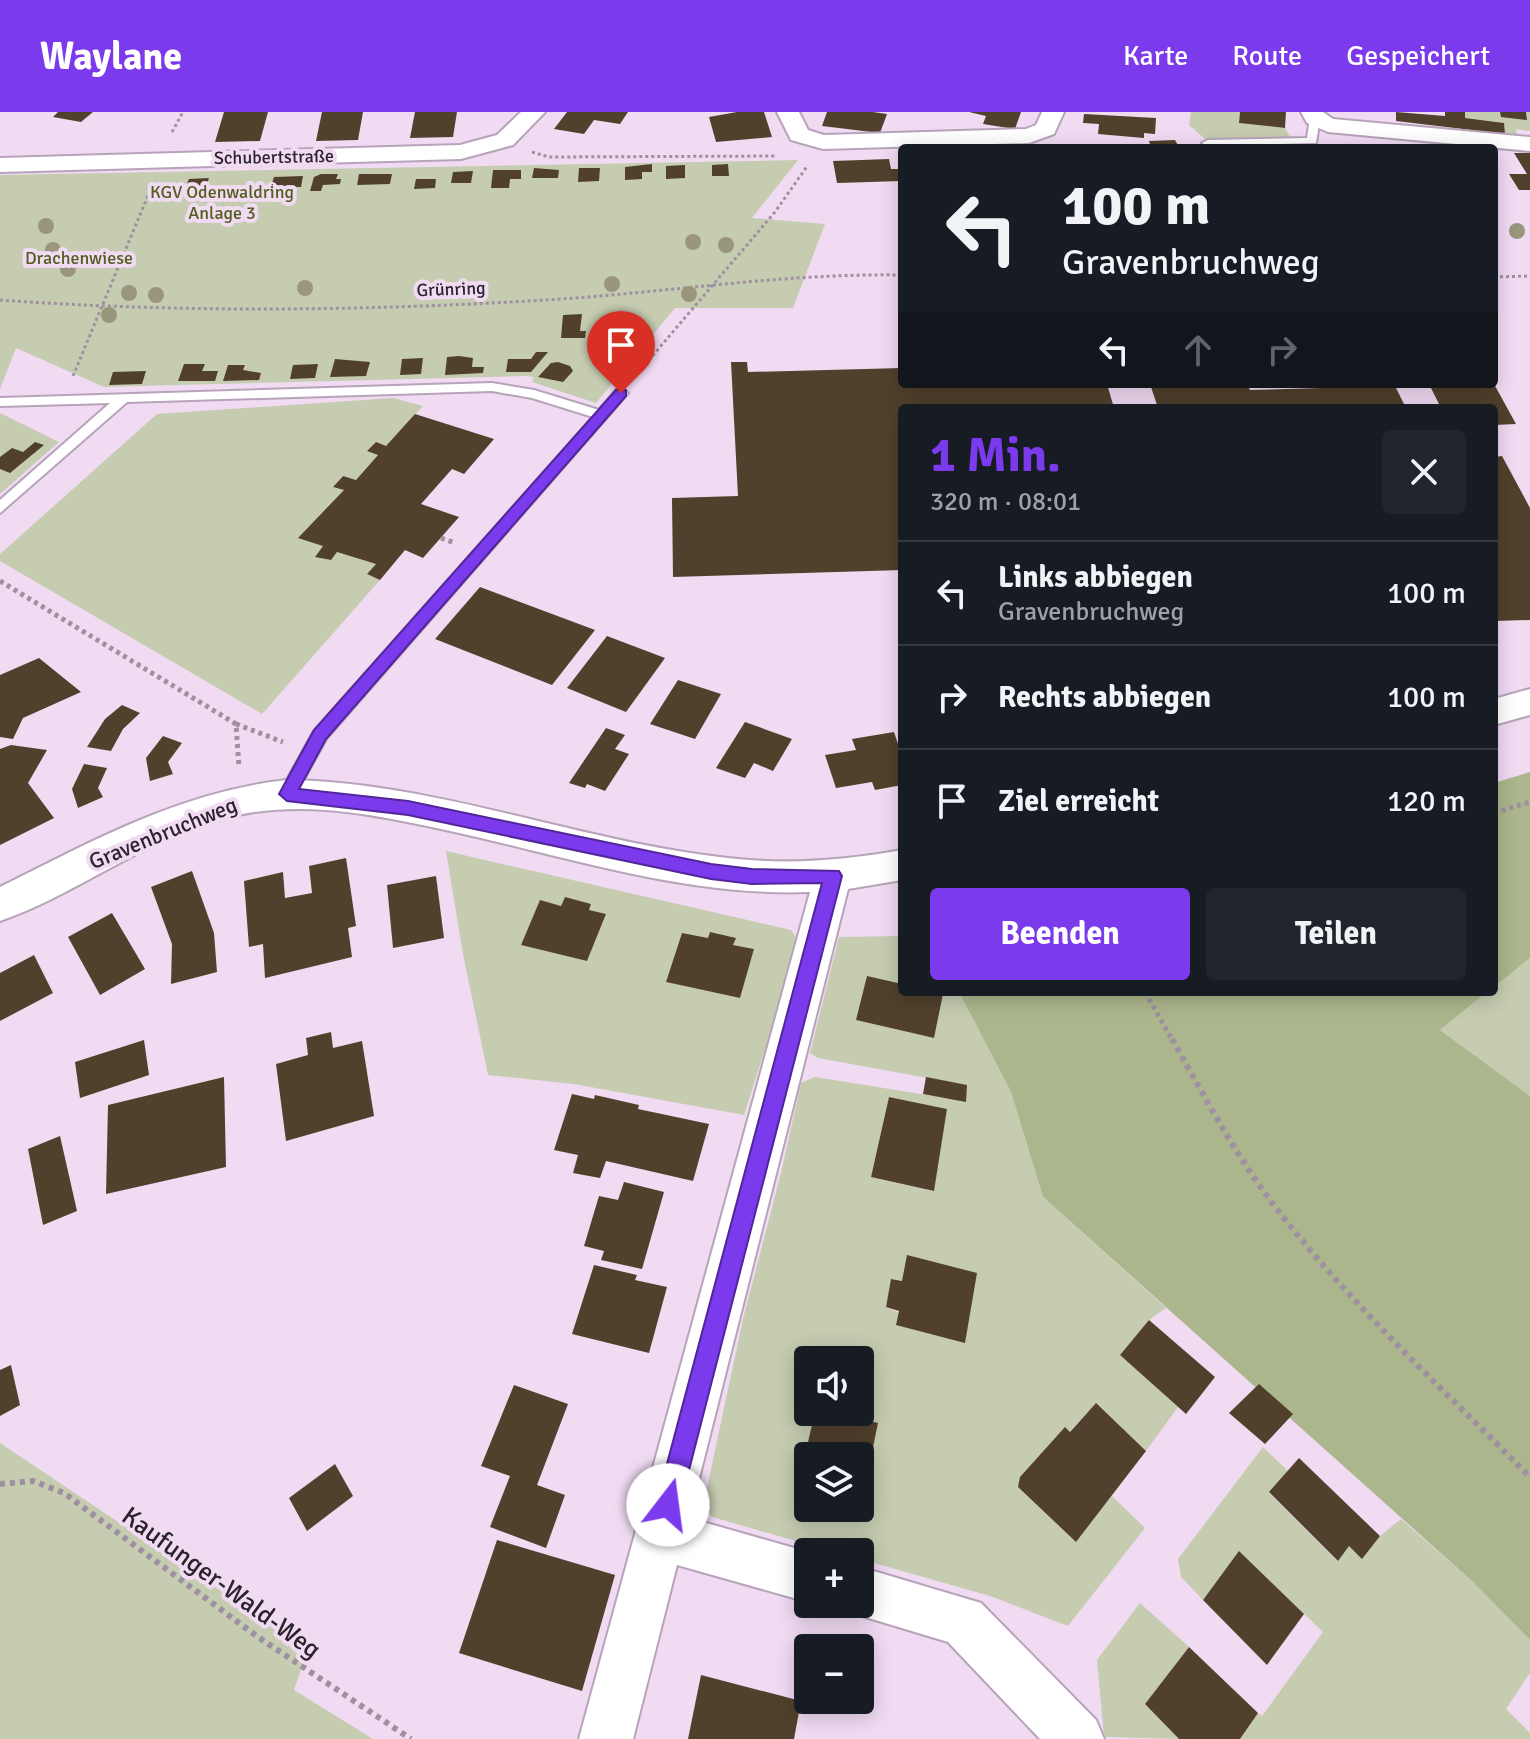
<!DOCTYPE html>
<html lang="de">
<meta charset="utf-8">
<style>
body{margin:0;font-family:Signika,sans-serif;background:#20242c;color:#f1f3f6;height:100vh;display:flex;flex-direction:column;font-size:30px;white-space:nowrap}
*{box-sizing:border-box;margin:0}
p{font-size:26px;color:#9ea1a6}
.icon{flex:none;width:44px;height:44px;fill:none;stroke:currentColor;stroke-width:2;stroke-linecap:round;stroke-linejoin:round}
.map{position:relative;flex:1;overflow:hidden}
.details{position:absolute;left:898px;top:292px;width:600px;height:592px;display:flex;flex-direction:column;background:#171b24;border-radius:8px;box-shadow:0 4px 20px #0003}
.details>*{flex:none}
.top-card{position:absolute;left:898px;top:32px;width:600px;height:244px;border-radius:8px;box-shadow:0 4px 20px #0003;background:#171b24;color:#f1f3f6;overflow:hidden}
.buttons{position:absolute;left:794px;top:1234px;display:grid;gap:16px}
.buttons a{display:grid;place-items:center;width:80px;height:80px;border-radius:8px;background:#171b24;box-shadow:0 4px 20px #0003;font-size:40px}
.pin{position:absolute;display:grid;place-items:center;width:68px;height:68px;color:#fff;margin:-82px -34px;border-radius:50% 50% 50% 0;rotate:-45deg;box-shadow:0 0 8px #0007}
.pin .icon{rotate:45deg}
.me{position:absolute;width:88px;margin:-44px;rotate:15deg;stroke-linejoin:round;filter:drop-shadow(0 0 6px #0008)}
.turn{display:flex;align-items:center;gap:28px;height:168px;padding:0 32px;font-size:36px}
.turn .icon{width:104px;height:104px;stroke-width:2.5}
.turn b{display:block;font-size:56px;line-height:68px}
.lanes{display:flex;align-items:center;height:76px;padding:0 32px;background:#0003;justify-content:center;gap:40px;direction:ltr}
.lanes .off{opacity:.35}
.round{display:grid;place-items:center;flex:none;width:84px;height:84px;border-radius:8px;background:#20242c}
.summary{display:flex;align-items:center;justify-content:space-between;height:136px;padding:0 32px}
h1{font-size:48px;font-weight:700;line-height:60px;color:#7c3aed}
.cta{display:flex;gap:16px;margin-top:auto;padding:16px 32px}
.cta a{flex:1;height:92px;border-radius:8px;background:#7c3aed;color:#fff;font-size:32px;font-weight:700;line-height:92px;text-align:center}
.cta a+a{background:#20242c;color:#f1f3f6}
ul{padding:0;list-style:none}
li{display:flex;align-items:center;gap:24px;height:104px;padding:0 32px;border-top:2px solid #363941}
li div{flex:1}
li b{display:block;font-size:30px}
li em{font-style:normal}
header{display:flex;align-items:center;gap:48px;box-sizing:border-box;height:112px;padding:0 40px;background:#7c3aed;color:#fff}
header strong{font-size:38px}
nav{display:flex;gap:44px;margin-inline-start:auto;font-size:28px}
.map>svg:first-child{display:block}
.green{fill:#c5ccb0;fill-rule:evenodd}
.forest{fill:#acb68c}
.building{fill:#51412c}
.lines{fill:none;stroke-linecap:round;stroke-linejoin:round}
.service-casing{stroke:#b7a3ba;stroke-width:4}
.minor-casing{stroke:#b7a3ba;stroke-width:4}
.path-far2{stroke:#9f90a1;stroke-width:3;stroke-dasharray:3 3;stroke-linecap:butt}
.path-far1{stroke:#9f90a1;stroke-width:5;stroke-dasharray:4 4;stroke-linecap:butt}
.path{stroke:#9f90a1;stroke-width:6;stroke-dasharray:5 5;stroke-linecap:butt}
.service{fill:#fff;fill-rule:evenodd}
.minor{fill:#fff;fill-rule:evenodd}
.tree{fill:#9a967d}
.route{fill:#7c3aed;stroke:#51269a;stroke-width:2}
.labels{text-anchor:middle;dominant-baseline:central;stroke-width:8;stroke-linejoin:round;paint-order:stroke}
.far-street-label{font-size:18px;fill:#2a232b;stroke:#f0dbf3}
.far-park-label{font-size:18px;fill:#535e1d;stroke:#f0dbf3}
.street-label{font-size:22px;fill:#2a232b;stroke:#f0dbf3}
.near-street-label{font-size:26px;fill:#2a232b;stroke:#f0dbf3}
</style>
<header>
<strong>Waylane</strong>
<nav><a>Karte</a><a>Route</a><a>Gespeichert</a></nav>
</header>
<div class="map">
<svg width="1530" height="1627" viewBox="0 0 1530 1627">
<rect width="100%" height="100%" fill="#f0dbf3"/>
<g class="green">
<path d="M1191,0H1240L1239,11L1285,16L1291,27H1205L1189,13Z"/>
<path d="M1465,0H1500L1527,7L1526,0H1530V19L1516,17L1517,23L1505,22L1504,11L1465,6Z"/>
<path d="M798,48L752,106L825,112L793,196H675L596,291L532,270L534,265L526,264L104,275L16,236L0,277V63Z"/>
<path d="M393,286L423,294L386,334L367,339L378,343L356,368L342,364L333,375L344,378L323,434L316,444L330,448L337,440L376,452L367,462L380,468L262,602L0,449V442L157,302Z"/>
<path d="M0,301L59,330L0,382Z"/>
<path d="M446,739L791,818L799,831L744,1003L574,972L488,963L463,842ZM565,786L591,792L589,798L606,802L587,849L521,833L540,789L561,794ZM682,821L708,826L735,827L733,833L754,837L740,886L666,870Z"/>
<path d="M902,824V872L856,908L934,926L943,882L935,880H959L1011,980L1043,1085L1166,1196L1149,1208L1120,1243L1178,1295L1146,1339L1095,1292L1018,1375L1075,1429L1112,1384L1145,1416L1068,1514L990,1484L860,1447V1440H834L712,1405L703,1395L743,1207L781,1061L801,971L815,965L965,989L966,973L818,946L810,941L839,825ZM889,985L947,997L933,1079L871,1065ZM892,1167L902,1169L965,1230L886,1195ZM808,1248H860V1300H836L878,1312L858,1409L795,1390L815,1300H808Z"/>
<path d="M1530,846V984L1440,918L1487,880H1494V875Z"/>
<path d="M0,1331L308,1537L294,1578L373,1627H0Z"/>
<path d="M1263,1335L1288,1359L1269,1381L1337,1449L1349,1434L1362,1446L1380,1424L1401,1407L1473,1470L1530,1528V1561L1506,1597L1530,1621V1627H1240L1258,1601L1262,1604L1323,1520L1240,1440L1203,1488L1181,1465L1178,1447Z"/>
<path d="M1140,1491L1189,1535L1145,1592L1179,1627L1104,1625L1097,1548Z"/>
</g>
<g class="forest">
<path d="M1530,660V846L1494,875V671Z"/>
<path d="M959,880H1487L1440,918L1530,984V1528L1473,1470L1043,1085L1011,980Z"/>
</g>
<g class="building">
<path d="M58,0H93L81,10L53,5Z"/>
<path d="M224,0H268L260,29L215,30Z"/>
<path d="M322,0H363L358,28L316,29Z"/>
<path d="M415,0H457L453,25L410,26Z"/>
<path d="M567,0H628L620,12L594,8L584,22L554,17Z"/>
<path d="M737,0H764L772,25L716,30L709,5Z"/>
<path d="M827,0H873L887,2L880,21L822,14Z"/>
<path d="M969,0H1021L1015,17L983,12L986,4Z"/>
<path d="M1240,0H1286L1285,16L1239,11Z"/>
<path d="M1396,0L1445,4V0H1465V6L1504,11L1505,22L1396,9Z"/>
<path d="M1500,0H1526L1527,8L1501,5Z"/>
<path d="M1084,2L1156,6L1155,22L1144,21V26L1098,22L1099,12L1083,11Z"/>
<path d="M1175,28L1179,35L1151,36L1149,29Z"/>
<path d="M1514,41H1530V78H1519L1509,62H1527Z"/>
<path d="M889,47L891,57H902V69L837,71L833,49Z"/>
<path d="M652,52V60H642V67L625,68V55Z"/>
<path d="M728,52L729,64H712V53Z"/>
<path d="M685,53V66L666,67V54Z"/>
<path d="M534,56L559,58L558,66H532Z"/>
<path d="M579,56H600L599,69L578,70Z"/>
<path d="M493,58H521V67H510L509,76H491Z"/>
<path d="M473,59L471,71H451L453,60Z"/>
<path d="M321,62H338L336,67H341L340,72L323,73L321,79H310L314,65Z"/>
<path d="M359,62H392L390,72L357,73Z"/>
<path d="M303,64L301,75H271L274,65Z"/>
<path d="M209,66L204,79H184L189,67Z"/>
<path d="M416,67H436L435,76L414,77Z"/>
<path d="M582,202L580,219H586L585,226H561L563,203Z"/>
<path d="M536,240H548L531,260H506L508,247H531Z"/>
<path d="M459,244L473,246L472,255H484L483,261L445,263L447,245Z"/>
<path d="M423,246L421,262L400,263L402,247Z"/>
<path d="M335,247L370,250L366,264L330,265Z"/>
<path d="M558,250L570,254L573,259L563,270L538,265L551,251Z"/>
<path d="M731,250H747L748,260L902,256V272H1107L1114,296H902V458L673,465L672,386L738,384Z"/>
<path d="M184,252H205L202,259H218L215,269H178Z"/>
<path d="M318,252L315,266L290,267L293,253Z"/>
<path d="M228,253H245L243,258L261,261L259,268L223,269Z"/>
<path d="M146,259L142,272L109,273L113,260Z"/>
<path d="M1150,272H1247L1250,278L1322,276L1321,272H1394L1406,296H1158Z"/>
<path d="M1429,272H1494L1516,312L1494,313V296H1441Z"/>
<path d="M415,302L494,327L464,362L452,357L421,392L459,405L423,446L405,438L380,468L367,462L376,452L337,440L331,448L315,445L323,434L298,426L344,378L333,375L343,364L356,368L378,343L367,339L376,330L386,334Z"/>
<path d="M35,330L44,333L10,361L0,357V345L12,336L23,340Z"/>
<path d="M1502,344L1530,396V508L1494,509V345Z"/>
<path d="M480,475L595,518L552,573L435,527Z"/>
<path d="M607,524L665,546L626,600L567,576Z"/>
<path d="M39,546L81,580L23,606L13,627L0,625V563Z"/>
<path d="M678,568L721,582L695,627L650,612Z"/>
<path d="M122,593L140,601L123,617L111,639L87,635L105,607Z"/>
<path d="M745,610L792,627L773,659L754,651L745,666L716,656Z"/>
<path d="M606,616L625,623L615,637L629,642L605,679L587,672L585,676L569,671Z"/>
<path d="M894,620L899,635H902V673L875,678L872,670L836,676L825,643L856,638L852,627Z"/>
<path d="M163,624L182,631L168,650L173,662L150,669L146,646Z"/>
<path d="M11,633L47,638L28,671L54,706L0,733V637Z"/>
<path d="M84,652L107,656L98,676L103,685L78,696L72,677Z"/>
<path d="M346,746L356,814L348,816L352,845L265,866L263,832L249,835L244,769L283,760L285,786L312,781L309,754Z"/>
<path d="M192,759L214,821L217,860L171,872L172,832L151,775Z"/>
<path d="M436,764L444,826L393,836L387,773Z"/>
<path d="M565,785L591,792L589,798L606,802L587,849L521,833L540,788L561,794Z"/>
<path d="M112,801L145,857L100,883L68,825Z"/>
<path d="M710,820L736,826L733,833L754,837L740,886L666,870L682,821L708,826Z"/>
<path d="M34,843L53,881L0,909V861Z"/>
<path d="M867,864L902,872V880L943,882L934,926L856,908Z"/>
<path d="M331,920L333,936L362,929L374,1004L286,1029L276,952L308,943L306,926Z"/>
<path d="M144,928L149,963L80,986L75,950Z"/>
<path d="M224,965L226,1055L106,1082L108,993Z"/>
<path d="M926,965L967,973L966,990L923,982Z"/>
<path d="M572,982L594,987L595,983L639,993L638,997L709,1012L693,1069L606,1049L600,1066L573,1061L578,1043L554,1038Z"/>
<path d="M889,985L947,997L934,1079L871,1065Z"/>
<path d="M60,1024L77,1099L43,1113L28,1037Z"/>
<path d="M624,1070L664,1080L642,1157L601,1148L604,1139L584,1134L599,1084L618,1088Z"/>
<path d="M907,1143L977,1161L965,1231L896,1213L899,1199L886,1195L891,1167L902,1169Z"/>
<path d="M594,1153L637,1163L635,1168L667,1175L649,1241L572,1222Z"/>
<path d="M1149,1208L1215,1265L1186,1302L1120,1243Z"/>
<path d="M11,1253L20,1293L0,1304V1258Z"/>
<path d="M1259,1272L1293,1302L1265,1332L1229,1301Z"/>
<path d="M514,1273L568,1292L537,1373L565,1383L546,1436L490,1415L510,1364L481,1354Z"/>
<path d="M1096,1291L1146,1339L1076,1430L1018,1375L1020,1365L1065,1315L1070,1320Z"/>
<path d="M815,1300H836L878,1311L861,1395L860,1344H808V1394L794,1390Z"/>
<path d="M1299,1346L1380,1424L1362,1447L1349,1434L1338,1449L1269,1380Z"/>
<path d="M335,1352L353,1384L307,1419L289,1386Z"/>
<path d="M817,1396H861L859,1409Z"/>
<path d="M497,1428L615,1463L582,1579L459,1541Z"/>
<path d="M1239,1439L1304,1502L1267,1553L1203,1488Z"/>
<path d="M1189,1535L1258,1601L1240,1627H1179L1145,1592Z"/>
<path d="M701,1563L801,1589L794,1627H688Z"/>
</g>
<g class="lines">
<g class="service-casing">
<g id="service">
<path d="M1315,3L1320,6L1316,31L1208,34L1202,31L1208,28L1307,26L1310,6Z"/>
<path d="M492,271L534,278L599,298L616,278L621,277L628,281L326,627L293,687L287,689L279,682L314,619L593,305L532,286L492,279L127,290L0,401V388L110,291L0,294V286Z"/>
</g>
</g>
<g class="minor-casing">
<g id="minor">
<path d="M521,0H545L513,33L461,47L0,60V46L460,33L497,23Z"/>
<path d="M777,0H799L808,18L824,23L1026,17L1036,13L1042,0H1064L1054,22L1029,31L823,37L791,28Z"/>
<path d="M1301,0H1323L1333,7L1530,25V39L1328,20L1307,11Z"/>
<path d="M1530,577V603L1494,613V587Z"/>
<path d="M287,668C444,670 594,736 750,748C801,752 852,747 902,738V768L848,777L689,1406L808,1440V1490L677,1453L633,1627H579L810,780C684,785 563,743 441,717C380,704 318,691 255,700C161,713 87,779 0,809V775C92,729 183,679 287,668Z"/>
<path d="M860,1455L981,1491L1096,1608L1104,1627H1040L948,1530L842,1498L840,1492H860Z"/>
</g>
</g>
<g class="path-far2">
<path d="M172,20L183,0"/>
<path d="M532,40L549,45L777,44"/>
<path d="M1494,165L1530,164"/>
<path d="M0,188C181,201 365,199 545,188C665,181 782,161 902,163"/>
<path d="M637,262L775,100L808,53"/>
<path d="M73,264L152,74"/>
</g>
<g class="path-far1">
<path d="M441,426L455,431"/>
<path d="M0,469L236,612L239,655"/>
<path d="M236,612L283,630"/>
<path d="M1494,701L1530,690"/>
<path d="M1145,880L1173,929"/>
</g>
<g class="path">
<path d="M1172,927C1202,980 1231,1035 1267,1084C1344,1187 1440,1274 1530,1365"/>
<path d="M0,1372L33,1369L64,1381L258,1525L411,1627"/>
</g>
<use href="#service" class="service"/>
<use href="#minor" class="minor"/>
</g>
<g class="tree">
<circle cx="46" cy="114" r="8"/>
<circle cx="1517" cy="119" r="8"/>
<circle cx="693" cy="130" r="8"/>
<circle cx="726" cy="133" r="8"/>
<circle cx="53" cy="138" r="8"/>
<circle cx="68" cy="157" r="8"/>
<circle cx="612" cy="172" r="8"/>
<circle cx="305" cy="176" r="8"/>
<circle cx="129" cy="181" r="8"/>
<circle cx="689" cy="182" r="8"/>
<circle cx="156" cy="183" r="8"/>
<circle cx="109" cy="203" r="8"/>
</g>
<path class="route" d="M621,277L626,278V284L326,627L299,677L408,689L711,752L752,757L839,759L842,764L680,1393L676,1401L668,1404L660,1401L656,1393L822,771L752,772L711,767L408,703L287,689L279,682L314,618L616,278Z"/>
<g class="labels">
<g class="far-street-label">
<text transform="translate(274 45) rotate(-1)">Schubertstraße</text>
<text transform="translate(451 177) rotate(-2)">Grünring</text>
</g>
<g class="far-park-label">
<text x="222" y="80">KGV Odenwaldring<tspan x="222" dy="21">Anlage 3</tspan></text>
<text x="79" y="146">Drachenwiese</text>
</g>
<g class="street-label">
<text transform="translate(163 721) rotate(-22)">Gravenbruchweg</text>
</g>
<g class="near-street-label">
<text transform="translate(221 1471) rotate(36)">Kaufunger-Wald-Weg</text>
</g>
</g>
</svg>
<div class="buttons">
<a><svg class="icon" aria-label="sound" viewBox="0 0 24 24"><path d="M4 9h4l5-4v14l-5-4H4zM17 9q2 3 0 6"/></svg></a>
<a><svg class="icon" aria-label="layers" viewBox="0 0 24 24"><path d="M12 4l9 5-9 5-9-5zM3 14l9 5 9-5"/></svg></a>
<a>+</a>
<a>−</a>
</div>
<div class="pin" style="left:621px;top:281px;background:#d93025"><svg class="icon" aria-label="arrive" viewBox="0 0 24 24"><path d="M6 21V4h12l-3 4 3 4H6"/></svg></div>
<svg class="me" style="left:668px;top:1393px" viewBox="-20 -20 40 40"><circle r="19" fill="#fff"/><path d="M0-13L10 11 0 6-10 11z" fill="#7c3aed"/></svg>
<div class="top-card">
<div class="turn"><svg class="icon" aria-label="left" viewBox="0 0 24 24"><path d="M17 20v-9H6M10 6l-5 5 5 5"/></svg><div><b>100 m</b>Gravenbruchweg</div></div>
<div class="lanes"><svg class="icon" aria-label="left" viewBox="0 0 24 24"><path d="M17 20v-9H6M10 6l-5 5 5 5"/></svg><svg class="icon off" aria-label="ahead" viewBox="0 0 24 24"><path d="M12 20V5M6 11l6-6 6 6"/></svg><svg class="icon off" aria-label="right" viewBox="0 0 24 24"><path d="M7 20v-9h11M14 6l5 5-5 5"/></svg></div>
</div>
<section class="details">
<div class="summary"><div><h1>1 Min.</h1><p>320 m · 08:01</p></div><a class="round"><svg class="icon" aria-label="close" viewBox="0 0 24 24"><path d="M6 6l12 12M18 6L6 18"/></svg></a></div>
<ul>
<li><svg class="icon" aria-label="left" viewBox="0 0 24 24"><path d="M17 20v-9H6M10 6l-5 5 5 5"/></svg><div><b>Links abbiegen</b><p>Gravenbruchweg</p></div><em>100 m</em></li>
<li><svg class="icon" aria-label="right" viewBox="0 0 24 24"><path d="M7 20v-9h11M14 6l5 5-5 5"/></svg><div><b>Rechts abbiegen</b></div><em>100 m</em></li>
<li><svg class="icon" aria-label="arrive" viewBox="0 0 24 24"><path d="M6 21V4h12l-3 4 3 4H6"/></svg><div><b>Ziel erreicht</b></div><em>120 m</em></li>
</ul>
<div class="cta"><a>Beenden</a><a>Teilen</a></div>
</section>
</div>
